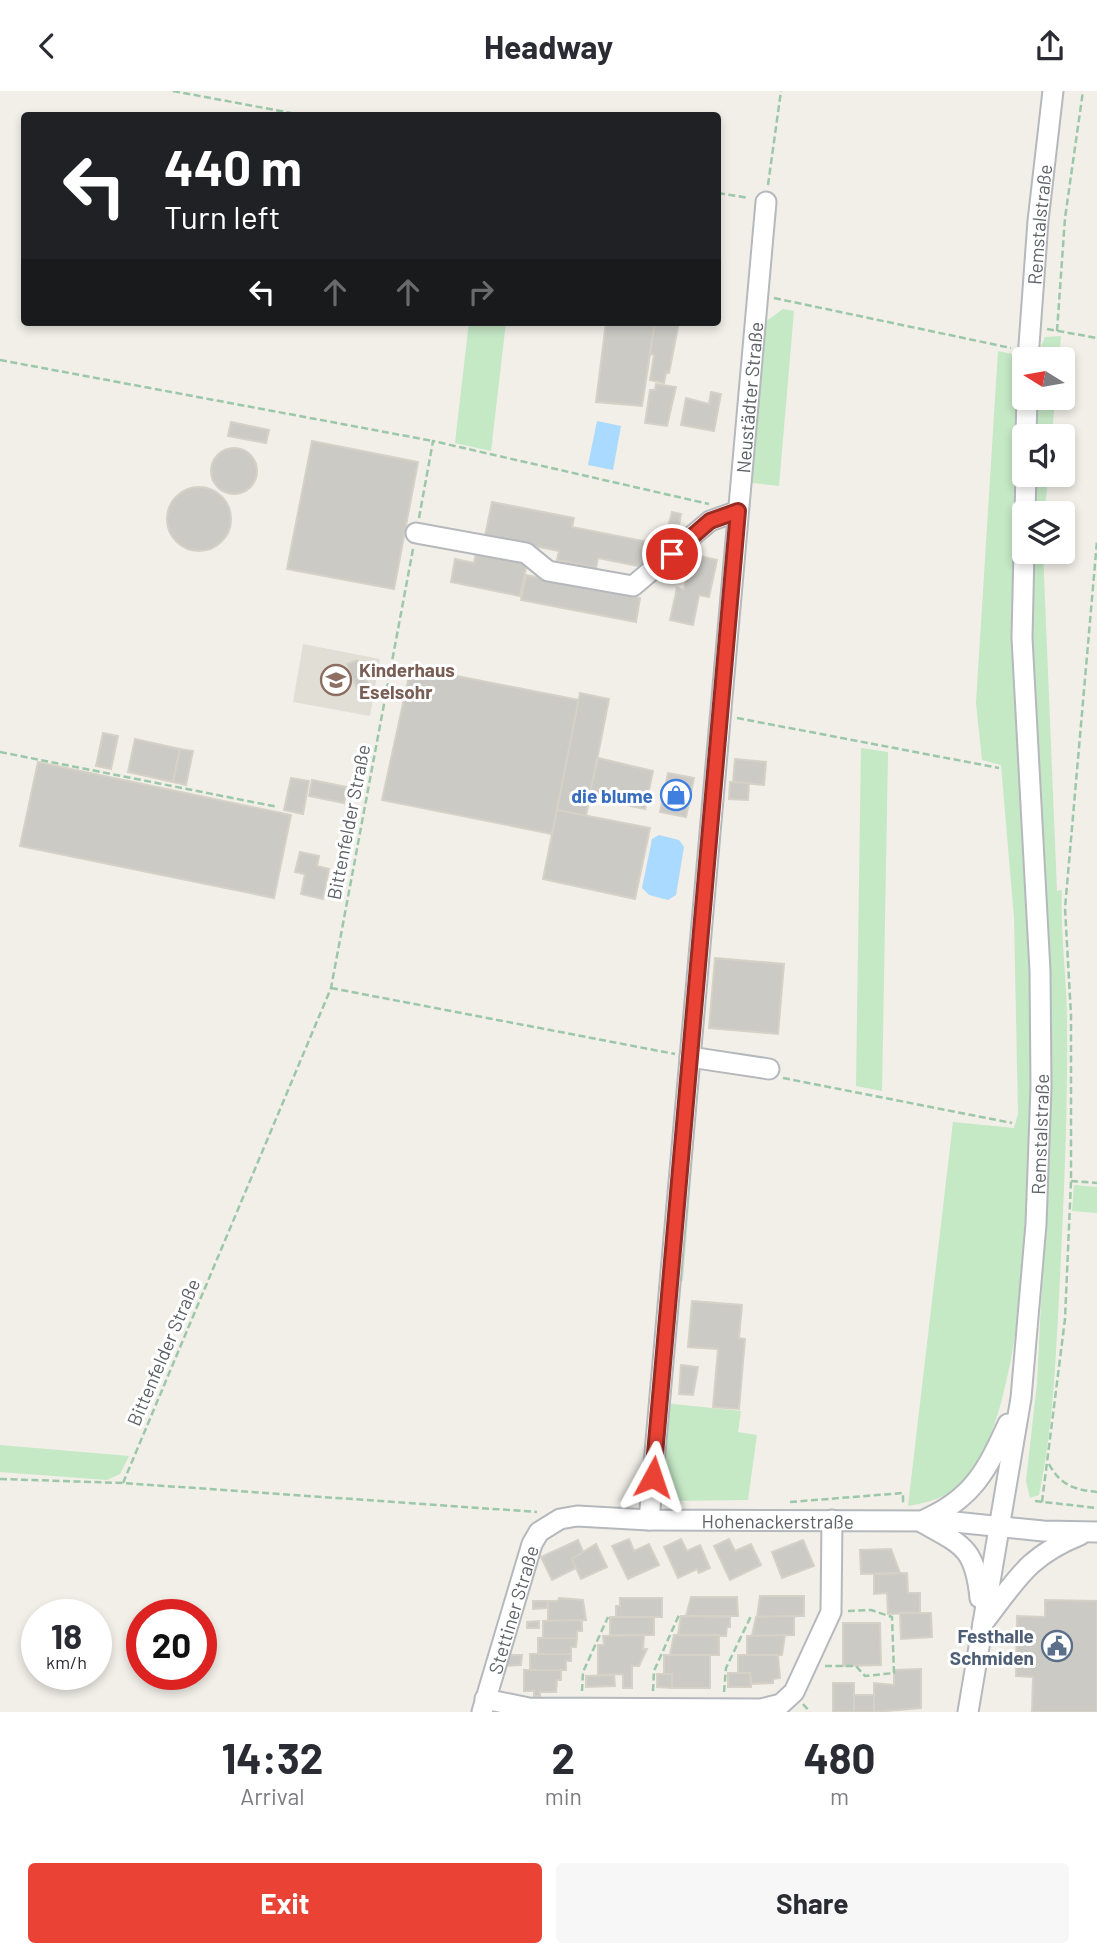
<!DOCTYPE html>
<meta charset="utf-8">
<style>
body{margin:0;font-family:Barlow,sans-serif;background:#f7f7f7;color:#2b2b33;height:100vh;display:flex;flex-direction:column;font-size:26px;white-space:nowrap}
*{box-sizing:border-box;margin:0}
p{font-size:23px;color:#7c7c81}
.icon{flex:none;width:38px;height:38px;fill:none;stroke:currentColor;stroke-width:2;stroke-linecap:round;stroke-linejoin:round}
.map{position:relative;height:1621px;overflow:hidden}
.side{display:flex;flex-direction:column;background:#fff;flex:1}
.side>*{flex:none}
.top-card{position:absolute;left:21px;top:21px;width:700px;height:214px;border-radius:7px;box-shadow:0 4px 10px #0003;background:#202124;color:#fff;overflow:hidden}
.needle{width:46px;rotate:281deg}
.tools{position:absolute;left:1012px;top:256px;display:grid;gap:14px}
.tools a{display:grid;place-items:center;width:63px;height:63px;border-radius:7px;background:#fff;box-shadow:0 4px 10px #0003;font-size:35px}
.speed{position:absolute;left:21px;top:1508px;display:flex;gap:14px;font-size:35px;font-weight:700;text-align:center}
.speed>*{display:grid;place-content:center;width:91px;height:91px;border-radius:50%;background:#fff;box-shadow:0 4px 10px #0003;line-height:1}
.speed small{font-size:18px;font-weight:400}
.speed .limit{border:10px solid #d22;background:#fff;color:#111}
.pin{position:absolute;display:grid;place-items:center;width:60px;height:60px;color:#fff;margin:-30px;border:4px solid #fff;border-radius:50%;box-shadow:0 2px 7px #0007}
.me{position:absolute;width:77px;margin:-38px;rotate:5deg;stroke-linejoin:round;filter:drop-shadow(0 0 5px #0008)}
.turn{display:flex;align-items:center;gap:24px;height:147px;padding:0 28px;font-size:32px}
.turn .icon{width:91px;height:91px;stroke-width:2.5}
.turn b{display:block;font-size:49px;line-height:60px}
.lanes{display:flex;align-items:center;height:66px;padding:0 28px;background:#0003;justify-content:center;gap:35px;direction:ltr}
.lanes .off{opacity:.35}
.eta{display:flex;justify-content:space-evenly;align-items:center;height:119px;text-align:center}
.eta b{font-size:42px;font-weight:700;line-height:49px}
.cta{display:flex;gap:14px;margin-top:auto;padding:14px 28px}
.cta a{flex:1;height:80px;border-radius:7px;background:#ea4335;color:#fff;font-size:28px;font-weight:700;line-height:80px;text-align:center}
.cta a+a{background:#f7f7f7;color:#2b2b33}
header{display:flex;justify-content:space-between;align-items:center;height:91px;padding:0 28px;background:#fff;font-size:32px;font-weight:700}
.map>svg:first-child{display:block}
.education{fill:#e1ded6}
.green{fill:#c5e8c5}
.water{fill:#aadaff}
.building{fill:#cccac5;stroke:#d6d1c6;stroke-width:2}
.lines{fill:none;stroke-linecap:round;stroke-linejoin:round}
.minor-casing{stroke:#b5b8bc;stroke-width:23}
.path{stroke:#9cc7a9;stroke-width:2.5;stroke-dasharray:7 3.5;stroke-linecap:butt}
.minor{stroke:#fff;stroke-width:19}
.route-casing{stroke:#982c22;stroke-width:18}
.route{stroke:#ea4335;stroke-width:12}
.labels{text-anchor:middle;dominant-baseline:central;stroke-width:6;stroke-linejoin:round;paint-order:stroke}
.street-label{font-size:19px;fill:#5f6368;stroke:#fff}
.education-label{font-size:19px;font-weight:bold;fill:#785e54;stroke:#fff;text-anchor:start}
.shop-label{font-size:19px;font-weight:bold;fill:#366cbe;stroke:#fff;text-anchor:end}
.service-label{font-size:19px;font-weight:bold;fill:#4e5e75;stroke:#fff;text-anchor:end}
</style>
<header><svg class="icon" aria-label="back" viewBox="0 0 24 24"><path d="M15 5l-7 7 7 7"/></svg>Headway<svg class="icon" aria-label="share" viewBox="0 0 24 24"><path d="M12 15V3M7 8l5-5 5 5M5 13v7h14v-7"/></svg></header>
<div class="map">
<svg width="1097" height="1621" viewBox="0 0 1097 1621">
<rect width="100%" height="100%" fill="#f1efe8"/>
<path class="education" d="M303,553L380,568L370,625L293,611Z"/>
<g class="green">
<path d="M783,218L794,220L779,395L746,391L760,242L765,231Z"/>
<path d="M469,231H506L491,360L455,352Z"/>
<path d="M1061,245L1059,268H1036L1045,246Z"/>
<path d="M998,260L1012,263L1018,272C1010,421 1014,567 1021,716C1029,878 1040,1039 1021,1201C1014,1257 1005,1317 980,1369C965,1399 939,1410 908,1415L953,1031L1014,1037L1018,1023L1014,827L1001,674L982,669L976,612Z"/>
<path d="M1034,306H1055L1052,345H1032Z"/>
<path d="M1030,383H1048L1045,422H1030Z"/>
<path d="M1029,460H1043L1057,800L1062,799C1060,844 1067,887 1067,932C1068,1017 1064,1102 1060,1187C1056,1259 1054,1333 1039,1404L1030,1407L1026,1390L1037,1292L1046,1114Z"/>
<path d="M861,657L888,661L882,1000L856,995Z"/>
<path d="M700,975L683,1190H675L692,983Z"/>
<path d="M1074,1094L1097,1096V1122L1072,1120Z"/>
<path d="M664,1312L741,1320L738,1341L757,1344L748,1409L661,1410L656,1401Z"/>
<path d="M0,1354L129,1365L120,1383L107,1389L0,1381Z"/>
</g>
<g class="water">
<path d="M597,330L621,335L613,379L588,374Z"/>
<path d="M659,744L679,749L684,756L676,804L668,809L649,804L642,797L652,748Z"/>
</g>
<g class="building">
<path d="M606,231H655L642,315L596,311Z"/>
<path d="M655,231H679L669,282H666L664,292L650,289L654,264L650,263Z"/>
<path d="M656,293L676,296L667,335L645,332L650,299H655Z"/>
<path d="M711,301L721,303L714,340L681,334L686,307L709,313Z"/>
<path d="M231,331L269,339L266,352L228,345Z"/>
<path d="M312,350L418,371L394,498L287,478Z"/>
<circle cx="234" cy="380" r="23"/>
<circle cx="199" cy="428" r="32"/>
<path d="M492,411L574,427L572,436L653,452L648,477L598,467L596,477L557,469L559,460L485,445Z"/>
<path d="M672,421L681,423L679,434L669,432Z"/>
<path d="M476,462L527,472L520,505L451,491L455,468L474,472Z"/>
<path d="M691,463L717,469L709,506L699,504L693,534L670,529L677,497L684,499Z"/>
<path d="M526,484L640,507L636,531L521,509Z"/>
<path d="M357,569L368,593L357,598L347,573Z"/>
<path d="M411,576L579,609L552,743L382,709Z"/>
<path d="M580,602L609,608L586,725L557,719Z"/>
<path d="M103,642L118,645L111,678L96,675Z"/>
<path d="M135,648L180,658L173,691L128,681Z"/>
<path d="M180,658L193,660L186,694L173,691Z"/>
<path d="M598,667L653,680L645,718L589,706Z"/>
<path d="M735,668L766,671L764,694L733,691Z"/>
<path d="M38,671L291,724L274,807L20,755Z"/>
<path d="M668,682L694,687L686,726L660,721Z"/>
<path d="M291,687L309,690L303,723L284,719Z"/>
<path d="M312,689L347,696L344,712L309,705Z"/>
<path d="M730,691L749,692L748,709L729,708Z"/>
<path d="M557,719L650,737L635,808L543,788Z"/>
<path d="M300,761L319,765L317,775L329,778L323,808L301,803L305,783L295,781Z"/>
<path d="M715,867L784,873L778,943L709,937Z"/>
<path d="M692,1210L742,1214L739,1247L745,1248L739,1318L713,1316L718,1258L688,1256Z"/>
<path d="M681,1274L698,1276L693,1304L679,1303Z"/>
<path d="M629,1448L634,1460L649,1453L659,1474L628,1488L612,1455Z"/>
<path d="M681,1448L687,1460L700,1454L710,1477L699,1482L697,1478L678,1487L664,1456Z"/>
<path d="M729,1448L735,1460L751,1453L761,1474L730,1489L714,1455Z"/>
<path d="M578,1449L584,1463L572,1468L576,1477L552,1489L541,1466Z"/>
<path d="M803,1449L814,1475L782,1487L772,1461Z"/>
<path d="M596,1453L607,1476L581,1488L572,1468Z"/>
<path d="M891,1458L900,1482L861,1483L860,1459Z"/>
<path d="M907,1482L908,1502H920V1522L888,1523L887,1502L874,1503V1483Z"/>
<path d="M760,1505H804V1525L757,1526Z"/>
<path d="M691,1506H737L738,1525H686Z"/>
<path d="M559,1507L583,1509L586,1529L548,1530V1510H558Z"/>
<path d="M620,1507H662V1526H616V1515H620Z"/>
<path d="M1045,1509L1097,1510V1621H1032L1033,1586L1016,1585L1017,1525L1045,1526Z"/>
<path d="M533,1510H547V1517L533,1518Z"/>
<path d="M900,1522H931L932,1546L901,1548Z"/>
<path d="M681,1525L730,1526V1536H727L726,1545L678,1544Z"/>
<path d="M794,1525V1544L752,1545L756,1526Z"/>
<rect x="610" y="1526" width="44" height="18"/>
<path d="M582,1529V1540H577V1547H543V1530Z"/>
<path d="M539,1530V1537H527V1531Z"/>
<path d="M843,1532H880L881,1574L843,1575Z"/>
<path d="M644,1544L643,1558H647L639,1575H632V1597H623V1583L598,1584V1554H604L603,1545Z"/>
<path d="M674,1544H719V1564H670Z"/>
<path d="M785,1544L782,1564H747V1545Z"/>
<path d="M538,1547H577L576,1556H571V1563H538Z"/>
<path d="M530,1563H571V1570H566V1579L530,1580Z"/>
<path d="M505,1564H522L521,1574L503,1575Z"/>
<path d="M664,1564H710V1597H672V1583H664Z"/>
<path d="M738,1564H778L780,1587L773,1588V1592L751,1593L750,1582H738Z"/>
<path d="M921,1578V1617L874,1621V1592L894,1594V1579Z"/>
<path d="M524,1579H561V1589H557L556,1601H540V1605L534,1606V1600H524Z"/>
<path d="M728,1582H750L751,1596H728Z"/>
<path d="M657,1583H672V1597L657,1596Z"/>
<path d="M614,1584L615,1595L586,1596V1585Z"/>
<rect x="833" y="1592" width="21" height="29"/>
<rect x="854" y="1604" width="20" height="17"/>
</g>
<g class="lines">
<g class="minor-casing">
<g id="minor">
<path id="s1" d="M1028,268L1038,130L1053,0"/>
<path d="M1026,345L1027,306"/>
<path d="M1025,422L1026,383"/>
<path d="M416,442L526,462L548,480L633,495L710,430L738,420"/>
<path d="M690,966L769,978"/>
<path d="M926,1428C973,1407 987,1379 1008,1333"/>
<path id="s2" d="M649,1429L766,111"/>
<path d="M923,1432C963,1454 975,1457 980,1507"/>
<path d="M983,1532C1017,1489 1026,1466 1080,1444"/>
<path d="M485,1608L529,1617L761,1618L781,1613L794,1601L831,1521L832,1429"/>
<path id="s3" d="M482,1621L532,1453L539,1441L560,1428L577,1425L649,1429L945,1430L1043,1440L1097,1441"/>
<path id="s4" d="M968,1621L1021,1307L1036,1133L1041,996L1040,880L1022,547L1024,460"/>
</g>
</g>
<g class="path">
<path d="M173,0L302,24"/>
<path d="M768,94L781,0"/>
<path d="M718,102L749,107"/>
<path d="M774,207L1011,257"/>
<path d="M1047,238L1097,247"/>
<path d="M1057,240L1065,127L1083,0"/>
<path d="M0,269L433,350"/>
<path d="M419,427L433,350L709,413"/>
<path d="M737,627L999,677"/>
<path d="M0,661L278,716"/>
<path d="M331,897L675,963"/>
<path d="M783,987L1012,1032"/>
<path d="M1071,1090L1097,1092"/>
<path d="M1049,1373C1060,1394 1075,1399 1097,1401"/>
<path d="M0,1388L123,1392L537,1421"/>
<path d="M123,1392L331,897L413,458"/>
<path d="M1035,1410L1097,1417"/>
<path d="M790,1411L903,1402V1412"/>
<path d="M1042,1411L1065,1228L1071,1090V924L1065,817L1097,450"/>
<path d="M825,1575H856L865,1585L894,1582L892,1526L871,1519L848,1520"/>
<path d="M582,1600L583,1581L608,1526"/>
<path d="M653,1600L654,1580L679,1524"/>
<path d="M724,1601L726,1577L751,1525"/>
<path d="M803,1613L810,1621"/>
</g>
<use href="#minor" class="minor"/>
</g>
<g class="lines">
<g class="route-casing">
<path id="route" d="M653,1386L738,420L710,430L672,463"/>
</g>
<use href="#route" class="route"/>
</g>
<defs>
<g id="school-ring" transform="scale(1.575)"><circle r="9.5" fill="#fff" stroke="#8d6e63" stroke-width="1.5"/><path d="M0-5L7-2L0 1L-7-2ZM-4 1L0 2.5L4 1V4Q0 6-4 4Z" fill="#8d6e63"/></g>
<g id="shop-ring" transform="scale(1.575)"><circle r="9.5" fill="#fff" stroke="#3f7fe0" stroke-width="1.5"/><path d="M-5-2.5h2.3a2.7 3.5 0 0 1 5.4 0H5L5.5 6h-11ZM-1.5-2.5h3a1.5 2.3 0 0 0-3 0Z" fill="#3f7fe0"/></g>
<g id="civic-ring" transform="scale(1.575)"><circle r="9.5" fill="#fff" stroke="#5c6f8a" stroke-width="1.5"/><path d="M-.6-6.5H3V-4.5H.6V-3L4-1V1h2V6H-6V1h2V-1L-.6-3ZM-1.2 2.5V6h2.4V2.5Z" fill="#5c6f8a"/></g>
</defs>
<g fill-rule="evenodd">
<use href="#school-ring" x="336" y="589"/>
<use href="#shop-ring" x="676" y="704"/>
<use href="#civic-ring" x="1057" y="1555"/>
</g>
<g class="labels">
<g class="street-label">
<text stroke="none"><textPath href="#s1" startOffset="135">Remstalstraße</textPath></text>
<text stroke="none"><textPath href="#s2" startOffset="1127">Neustädter Straße</textPath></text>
<text transform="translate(348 731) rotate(-79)">Bittenfelder Straße</text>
<text stroke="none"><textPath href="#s4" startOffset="583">Remstalstraße</textPath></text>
<text transform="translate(163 1261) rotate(-67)">Bittenfelder Straße</text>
<text stroke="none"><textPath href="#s3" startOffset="432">Hohenackerstraße</textPath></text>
<text stroke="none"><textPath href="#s3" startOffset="107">Stettiner Straße</textPath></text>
</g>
<g class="education-label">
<text x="359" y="578">Kinderhaus<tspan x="359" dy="22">Eselsohr</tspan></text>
</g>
<g class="shop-label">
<text x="653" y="704">die blume</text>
</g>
<g class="service-label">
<text x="1034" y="1544">Festhalle<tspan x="1034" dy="22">Schmiden</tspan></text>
</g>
</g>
</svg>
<div class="tools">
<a><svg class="needle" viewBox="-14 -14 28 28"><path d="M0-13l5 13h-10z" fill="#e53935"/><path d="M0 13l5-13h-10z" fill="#7c7c81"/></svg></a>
<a><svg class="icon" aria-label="sound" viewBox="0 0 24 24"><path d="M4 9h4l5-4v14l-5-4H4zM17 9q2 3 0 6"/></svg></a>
<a><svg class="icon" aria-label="layers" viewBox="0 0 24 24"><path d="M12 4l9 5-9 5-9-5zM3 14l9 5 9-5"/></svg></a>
</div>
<div class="speed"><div>18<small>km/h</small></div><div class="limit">20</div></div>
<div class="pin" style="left:672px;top:463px;background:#d93025"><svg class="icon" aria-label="arrive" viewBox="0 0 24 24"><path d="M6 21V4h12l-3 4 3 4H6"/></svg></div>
<svg class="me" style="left:653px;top:1386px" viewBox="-20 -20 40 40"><path d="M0-17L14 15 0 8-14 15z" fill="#ea4335" stroke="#fff" stroke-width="4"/></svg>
<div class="top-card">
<div class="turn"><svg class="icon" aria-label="left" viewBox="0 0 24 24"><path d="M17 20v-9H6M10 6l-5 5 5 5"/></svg><div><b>440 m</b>Turn left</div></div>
<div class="lanes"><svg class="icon" aria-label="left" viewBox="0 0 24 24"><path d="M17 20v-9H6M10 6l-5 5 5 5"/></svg><svg class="icon off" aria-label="ahead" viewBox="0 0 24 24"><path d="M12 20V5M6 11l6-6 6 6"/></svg><svg class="icon off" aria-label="ahead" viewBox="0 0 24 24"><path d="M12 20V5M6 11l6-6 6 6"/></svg><svg class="icon off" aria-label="right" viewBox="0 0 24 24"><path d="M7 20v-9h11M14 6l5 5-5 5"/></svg></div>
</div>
</div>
<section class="side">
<div class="eta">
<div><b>14:32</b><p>Arrival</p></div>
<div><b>2</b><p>min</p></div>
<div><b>480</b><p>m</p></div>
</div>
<div class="cta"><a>Exit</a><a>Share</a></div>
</section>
